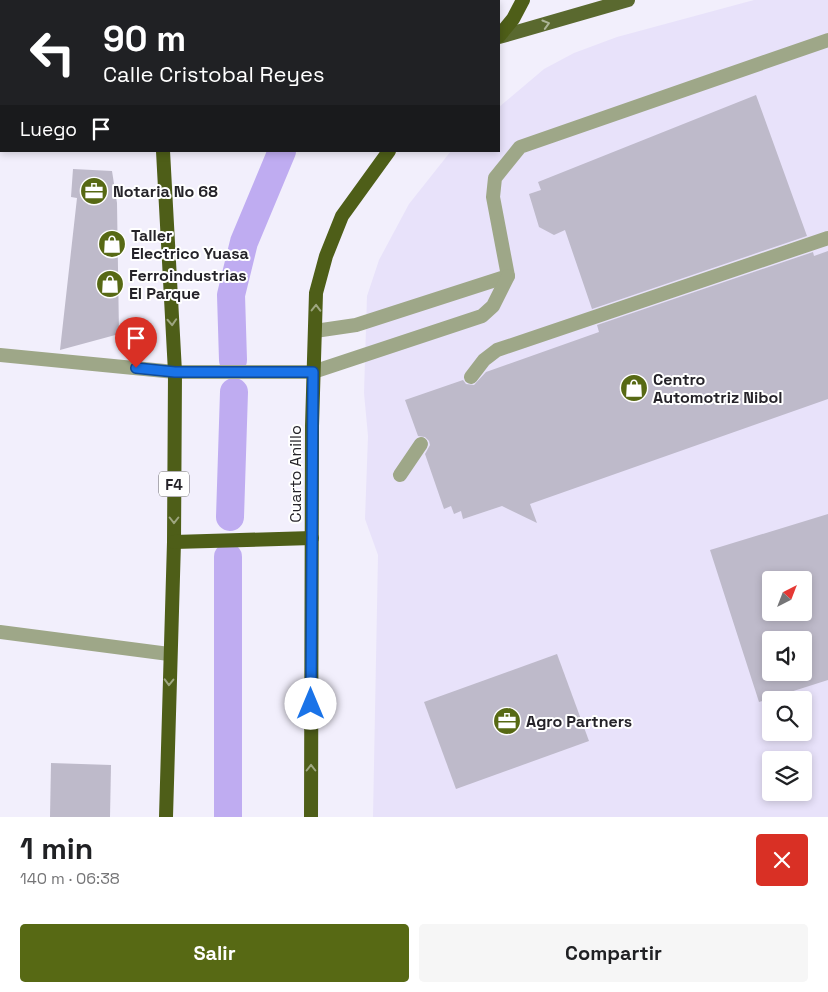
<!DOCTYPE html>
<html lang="es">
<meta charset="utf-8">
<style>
body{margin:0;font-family:"Space Grotesk",sans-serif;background:#f6f6f6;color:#202124;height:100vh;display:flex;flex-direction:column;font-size:19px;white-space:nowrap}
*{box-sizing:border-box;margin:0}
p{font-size:16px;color:#757577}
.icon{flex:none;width:28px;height:28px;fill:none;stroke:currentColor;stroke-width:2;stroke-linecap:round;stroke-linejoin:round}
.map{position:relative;height:817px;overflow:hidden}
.details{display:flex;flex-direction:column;background:#fff;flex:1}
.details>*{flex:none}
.hud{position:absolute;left:0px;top:0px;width:500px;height:152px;box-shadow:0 2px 8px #0003;background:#202124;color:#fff;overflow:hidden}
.needle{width:32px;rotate:42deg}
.controls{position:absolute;left:762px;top:571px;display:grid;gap:10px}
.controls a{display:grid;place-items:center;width:50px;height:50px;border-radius:5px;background:#fff;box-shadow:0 2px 8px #0003;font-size:25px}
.pin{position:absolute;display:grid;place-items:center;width:42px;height:42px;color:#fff;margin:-51px -21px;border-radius:50% 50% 50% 0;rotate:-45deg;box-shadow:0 0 5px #0007}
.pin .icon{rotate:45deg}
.me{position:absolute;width:55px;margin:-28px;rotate:0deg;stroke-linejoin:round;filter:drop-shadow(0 0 4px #0008)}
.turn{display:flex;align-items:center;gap:18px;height:105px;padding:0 20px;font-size:22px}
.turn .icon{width:65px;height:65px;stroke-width:2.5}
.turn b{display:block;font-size:35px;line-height:42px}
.then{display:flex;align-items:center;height:48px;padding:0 20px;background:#0003;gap:10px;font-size:19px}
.round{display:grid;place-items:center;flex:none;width:52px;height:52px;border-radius:5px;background:#f6f6f6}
.head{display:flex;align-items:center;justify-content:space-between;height:85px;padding:0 20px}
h1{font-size:30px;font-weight:700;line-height:38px}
.button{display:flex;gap:10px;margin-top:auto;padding:10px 20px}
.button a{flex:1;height:58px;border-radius:5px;background:#576914;color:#fff;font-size:20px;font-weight:700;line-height:58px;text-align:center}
.button a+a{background:#f6f6f6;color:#202124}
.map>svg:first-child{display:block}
.built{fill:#e8e2fa;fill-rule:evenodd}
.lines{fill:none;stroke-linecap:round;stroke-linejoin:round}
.canal{stroke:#bfacf1;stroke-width:28}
.building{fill:#bebaca;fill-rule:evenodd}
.service{stroke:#9ea788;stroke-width:14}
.minor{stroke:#9ea788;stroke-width:14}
.primary{stroke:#5a692f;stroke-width:14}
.trunk{stroke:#4e5e18;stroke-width:14}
.oneway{stroke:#acb497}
.oneway2{stroke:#9ea680}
.route-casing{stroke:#114b97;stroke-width:12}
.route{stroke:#1a73e8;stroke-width:9}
.labels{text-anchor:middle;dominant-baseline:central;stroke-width:4;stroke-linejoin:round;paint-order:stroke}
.shield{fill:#fff;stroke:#666569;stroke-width:1}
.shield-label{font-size:15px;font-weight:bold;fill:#252329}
.poi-label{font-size:16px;font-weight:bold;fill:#252329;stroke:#fff;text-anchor:start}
.street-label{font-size:16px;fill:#252329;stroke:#fff}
</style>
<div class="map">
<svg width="828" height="817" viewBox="0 0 828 817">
<rect width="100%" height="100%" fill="#f2effc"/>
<path class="built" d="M754,0H828V817H373L378,555L365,519L368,436L364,393L367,296L379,260L409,204L451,151H499V107L544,69L574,53L617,37ZM771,580H804V612H771ZM771,640H804V672H771ZM771,700H804V732H771ZM771,760H804V792H771Z"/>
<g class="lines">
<g class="canal">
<path d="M411,1L412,0"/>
<path d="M233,360L231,295L244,242L282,151"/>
<path d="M230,517L234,392"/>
<path d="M228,557V817"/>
</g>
</g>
<g class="building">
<path d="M756,95L807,236L592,309L565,230L554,235L539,227L529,194L541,190L538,182Z"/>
<path d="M73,169L112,171L117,203L119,334L60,350L77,198L71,197Z"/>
<path d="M828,251V399L530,504L537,523L502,506L463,519L461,511L454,514L451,506L444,509L425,454L430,445L429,441L425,437L418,436L405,400L463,380L466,384L474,385L486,372L599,332L597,325L813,252L814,256Z"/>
<path d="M828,514V680L759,702L710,550ZM771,580H804V612H771ZM771,640H804V672H771Z"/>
<path d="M557,654L589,741L456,789L424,702Z"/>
<path d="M51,763L111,765L110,817H50Z"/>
</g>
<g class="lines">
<g class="service">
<path d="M315,331L356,325L508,276L493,197L495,178L520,147L828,40"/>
<path d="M313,372L482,316L493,306L508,276"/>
<path d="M471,377L484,360L497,350L828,238"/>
<path d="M400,475L421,444"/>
</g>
<g class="minor">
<path d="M0,355L175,372H313"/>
<path d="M0,632L169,654"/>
</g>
<path class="primary" d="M499,37L628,0"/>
<g class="trunk">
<path d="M136,0V1"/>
<path d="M155,0V1"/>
<path d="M293,0L296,1"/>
<path d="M499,36L513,19L523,0"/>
<path d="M163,151L175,372L174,542L166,817"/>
<path d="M174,542L312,538"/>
<path d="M311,817L312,426L316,293L326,256L342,216L389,151"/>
</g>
</g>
<defs><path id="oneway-chevron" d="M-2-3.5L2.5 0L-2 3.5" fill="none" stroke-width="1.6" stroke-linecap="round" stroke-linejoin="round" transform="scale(1.25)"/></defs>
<use class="oneway" href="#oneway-chevron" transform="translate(546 24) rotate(-16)"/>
<g class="oneway2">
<use href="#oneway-chevron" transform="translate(316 308) rotate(-89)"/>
<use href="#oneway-chevron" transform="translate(172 322) rotate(87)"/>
<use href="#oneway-chevron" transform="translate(174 520) rotate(90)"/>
<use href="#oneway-chevron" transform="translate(169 682) rotate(91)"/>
<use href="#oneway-chevron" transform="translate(311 768) rotate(-90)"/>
</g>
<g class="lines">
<g class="route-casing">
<path id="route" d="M136,368L175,372H313L311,704"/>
</g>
<use href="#route" class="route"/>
</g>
<defs>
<g id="office-disc" transform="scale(1.4375)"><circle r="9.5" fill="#576914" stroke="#fff"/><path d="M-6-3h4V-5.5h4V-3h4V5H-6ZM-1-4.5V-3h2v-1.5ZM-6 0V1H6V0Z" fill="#fff"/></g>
<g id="shop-disc" transform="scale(1.4375)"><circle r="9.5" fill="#576914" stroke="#fff"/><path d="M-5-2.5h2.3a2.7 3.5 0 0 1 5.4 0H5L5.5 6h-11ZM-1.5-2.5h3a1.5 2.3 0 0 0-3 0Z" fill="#fff"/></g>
</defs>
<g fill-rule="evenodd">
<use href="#office-disc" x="94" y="191"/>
<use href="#shop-disc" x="112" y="244"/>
<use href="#shop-disc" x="110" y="284"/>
<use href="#shop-disc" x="634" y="388"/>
<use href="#office-disc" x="507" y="721"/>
</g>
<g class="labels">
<rect class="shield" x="159" y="471.5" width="30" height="25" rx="4"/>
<g class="shield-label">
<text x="174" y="484">F4</text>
</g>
<g class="poi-label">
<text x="113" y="191">Notaria No 68</text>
<text x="131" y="235">Taller<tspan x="131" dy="18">Electrico Yuasa</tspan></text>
<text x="129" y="275">Ferroindustrias<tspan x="129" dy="18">El Parque</tspan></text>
<text x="653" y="379">Centro<tspan x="653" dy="18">Automotriz Nibol</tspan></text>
<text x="526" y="721">Agro Partners</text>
</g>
<g class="street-label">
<text transform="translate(295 474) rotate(-90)">Cuarto Anillo</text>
</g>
</g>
</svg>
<div class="controls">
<a><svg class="needle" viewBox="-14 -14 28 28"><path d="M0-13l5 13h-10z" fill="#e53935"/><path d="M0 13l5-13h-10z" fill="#757577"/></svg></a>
<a><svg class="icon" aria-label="sound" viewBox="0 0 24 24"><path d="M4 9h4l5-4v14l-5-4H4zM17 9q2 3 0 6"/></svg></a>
<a><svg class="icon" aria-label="search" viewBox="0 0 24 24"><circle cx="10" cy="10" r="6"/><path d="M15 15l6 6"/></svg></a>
<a><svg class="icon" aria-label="layers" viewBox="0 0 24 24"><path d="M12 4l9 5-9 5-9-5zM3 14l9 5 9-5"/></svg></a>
</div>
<div class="pin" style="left:136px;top:368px;background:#d93025"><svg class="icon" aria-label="arrive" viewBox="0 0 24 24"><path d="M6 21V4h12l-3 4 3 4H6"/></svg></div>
<svg class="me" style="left:311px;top:704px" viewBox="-20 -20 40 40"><circle r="19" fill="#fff"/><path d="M0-13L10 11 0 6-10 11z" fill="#1a73e8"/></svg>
<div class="hud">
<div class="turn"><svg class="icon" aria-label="left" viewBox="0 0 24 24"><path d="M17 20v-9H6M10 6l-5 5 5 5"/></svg><div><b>90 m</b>Calle Cristobal Reyes</div></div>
<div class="then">Luego<svg class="icon" aria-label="arrive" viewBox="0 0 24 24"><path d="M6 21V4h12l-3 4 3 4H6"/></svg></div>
</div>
</div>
<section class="details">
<div class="head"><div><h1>1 min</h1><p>140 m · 06:38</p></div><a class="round" style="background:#d93025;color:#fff"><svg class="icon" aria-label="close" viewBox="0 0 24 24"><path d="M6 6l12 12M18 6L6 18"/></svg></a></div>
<div class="button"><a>Salir</a><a>Compartir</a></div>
</section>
